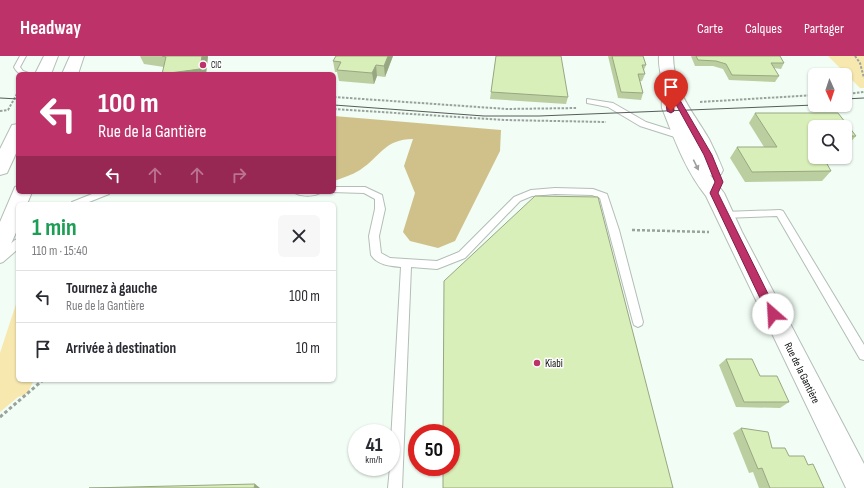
<!DOCTYPE html>
<html lang="fr">
<meta charset="utf-8">
<style>
body{margin:0;font-family:"Sofia Sans Condensed",sans-serif;background:#f7f7f7;color:#2b2b33;height:100vh;display:flex;flex-direction:column;font-size:15px;white-space:nowrap}
*{box-sizing:border-box;margin:0}
p{font-size:13px;color:#7c7c81}
.icon{flex:none;width:22px;height:22px;fill:none;stroke:currentColor;stroke-width:2;stroke-linecap:round;stroke-linejoin:round}
.map{position:relative;flex:1;overflow:hidden}
.side{position:absolute;left:16px;top:146px;width:320px;height:180px;display:flex;flex-direction:column;background:#fff;border-radius:6px;box-shadow:0 1px 3px #0004}
.side>*{flex:none}
.guide{position:absolute;left:16px;top:16px;width:320px;height:122px;border-radius:6px;box-shadow:0 1px 3px #0004;background:#bd3269;color:#fff;overflow:hidden}
.needle{width:26px;rotate:177deg}
.buttons{position:absolute;left:808px;top:12px;display:grid;gap:8px}
.buttons a{display:grid;place-items:center;width:44px;height:44px;border-radius:6px;background:#fff;box-shadow:0 1px 3px #0004;font-size:20px}
.speed{position:absolute;left:348px;top:368px;display:flex;gap:8px;font-size:20px;font-weight:700;text-align:center}
.speed>*{display:grid;place-content:center;width:52px;height:52px;border-radius:50%;background:#fff;box-shadow:0 1px 3px #0004;line-height:1}
.speed small{font-size:10px;font-weight:400}
.speed .limit{border:6px solid #d22;background:#fff;color:#111}
.pin{position:absolute;display:grid;place-items:center;width:34px;height:34px;color:#fff;margin:-41px -17px;border-radius:50% 50% 50% 0;rotate:-45deg;box-shadow:0 0 4px #0007}
.pin .icon{rotate:45deg}
.me{position:absolute;width:44px;margin:-22px;rotate:334deg;stroke-linejoin:round;filter:drop-shadow(0 0 3px #0008)}
.turn{display:flex;align-items:center;gap:14px;height:84px;padding:0 16px;font-size:18px}
.turn .icon{width:52px;height:52px;stroke-width:2.5}
.turn b{display:block;font-size:28px;line-height:34px}
.lanes{display:flex;align-items:center;height:38px;padding:0 16px;background:#0003;justify-content:center;gap:20px;direction:ltr}
.lanes .off{opacity:.35}
.round{display:grid;place-items:center;flex:none;width:42px;height:42px;border-radius:6px;background:#f7f7f7}
.summary{display:flex;align-items:center;justify-content:space-between;height:68px;padding:0 16px}
h1{font-size:24px;font-weight:700;line-height:30px;color:#1e9e55}
ul{padding:0;list-style:none}
li{display:flex;align-items:center;gap:12px;height:52px;padding:0 16px;border-top:1px solid #e1e1e2}
li div{flex:1}
li b{display:block;font-size:15px}
li em{font-style:normal}
header{display:flex;align-items:center;gap:24px;box-sizing:border-box;height:56px;padding:0 20px;background:#bd3269;color:#fff}
header strong{font-size:19px}
nav{display:flex;gap:22px;margin-inline-start:auto;font-size:14px}
.map>svg:first-child{display:block}
.green{fill:#f7e8b0}
.forest{fill:#d0c18a}
.lines{fill:none;stroke-linecap:round;stroke-linejoin:round}
.service-casing{stroke:#b3beb7;stroke-width:2}
.secondary-casing{stroke:#b3beb7;stroke-width:2}
.primary-casing{stroke:#b3beb7;stroke-width:2}
.path-far2{stroke:#9aa29d;stroke-width:2;stroke-dasharray:2.5 1.5;stroke-linecap:butt}
.path-far1{stroke:#9aa29d;stroke-width:2.5;stroke-dasharray:3 2;stroke-linecap:butt}
.path{stroke:#9aa29d;stroke-width:3;stroke-dasharray:3.5 2.5;stroke-linecap:butt}
.service{fill:#fff;fill-rule:evenodd}
.secondary{fill:#fff;fill-rule:evenodd}
.primary{fill:#fff;fill-rule:evenodd}
.tram{stroke:#575d59;stroke-width:1}
.wall{fill:#bbce9f}
.shaded-wall{fill:#98a782}
.building{fill:#d9efb9;stroke:#98a782}
.oneway{fill:#9d9f9e}
.route{fill:#bd3269;stroke:#7b2044}
.poi-dot{fill:#bd3269;stroke:#fff;stroke-width:1.5}
.labels{text-anchor:middle;dominant-baseline:central;stroke-width:3;stroke-linejoin:round;paint-order:stroke}
.far-poi-label{font-size:9px;fill:#0b0e0c;stroke:#fff;text-anchor:start}
.poi-label{font-size:11px;fill:#0b0e0c;stroke:#fff;text-anchor:start}
.street-label{font-size:11px;fill:#0b0e0c;stroke:#fff}
</style>
<header>
<strong>Headway</strong>
<nav><a>Carte</a><a>Calques</a><a>Partager</a></nav>
</header>
<div class="map">
<svg width="864" height="432" viewBox="0 0 864 432">
<rect width="100%" height="100%" fill="#f1fdf5"/>
<g class="green">
<path d="M828,0H864V32H860Z"/>
<path d="M18,242V324H34L27,338L18,341L0,356V297Z"/>
</g>
<path class="forest" d="M334,60L501,74L500,95L455,185L438,192L410,185L403,176L415,137L404,110L413,83C385,83 381,100 360,114C352,119 342,122 334,125Z"/>
<g class="lines">
<g class="service-casing">
<g id="service">
<path d="M20,0H26L20,11L23,15L31,18C22,18 18,19 14,11Z"/>
<path d="M587,43L613,47L646,66L684,78L685,80L681,83L640,70L608,51L587,47Z"/>
<path d="M334,131H365L382,139L385,153L379,180L381,197L390,202L437,205L459,196L514,141L531,134L555,132L593,133L607,138L619,174L643,266L642,269L638,271L634,269L633,266L600,142L592,139L555,138L532,140L520,145L465,202L437,213L411,211L402,432H388L390,411H391V385L401,211C391,210 377,209 371,199L369,180L375,153V143L364,137L331,136H334Z"/>
<path d="M97,136H110L109,138L84,148H71L72,146Z"/>
<path d="M294,136H321C317,141 298,141 294,136Z"/>
<path d="M780,154L783,155L864,289V304L860,303L777,160L724,162L719,159L724,156Z"/>
<path d="M18,183V193L3,206L0,207V197L15,184Z"/>
</g>
</g>
<g class="secondary-casing">
<path id="secondary" d="M659,0H673C674,36 692,54 709,83C714,93 719,104 723,114L721,118L714,120L710,119L724,137L742,176L864,408V432H846L706,140C685,114 674,82 662,52C661,45 663,39 663,33C662,21 658,11 659,0Z"/>
</g>
<g class="primary-casing">
<g id="primary">
<path d="M44,0H58L51,18H35Z"/>
<path d="M70,0H84L78,18H62Z"/>
<path d="M18,68V93L7,117L0,119V93L12,69Z"/>
<path d="M18,130V136H32L27,148H18V172L7,197L0,199V166L15,131Z"/>
</g>
</g>
<g class="path-far2">
<path d="M855,0L860,7L864,22"/>
<path d="M845,38L864,36"/>
<path d="M334,41L507,53L577,52"/>
<path d="M700,46L815,39"/>
<path d="M334,53L504,64L606,66"/>
<path d="M0,55L8,54L18,36"/>
</g>
<path class="path-far1" d="M632,174L709,176"/>
<path class="path" d="M0,361L43,324"/>
<use href="#service" class="service"/>
<use href="#secondary" class="secondary"/>
<use href="#primary" class="primary"/>
<g class="tram">
<path d="M0,42L18,43"/>
<path d="M845,43L864,42"/>
<path d="M334,49L484,60H539L815,49"/>
</g>
</g>
<g class="wall">
<path d="M140,0H208L206,18H162L164,11L144,8Z"/>
<path d="M336,0H393L385,21L377,20L374,28L339,25L337,16H335L333,5Z"/>
<path d="M496,0L568,41L566,48L490,43Z"/>
<path d="M608,0H643L646,9L644,14L645,18L642,25H640L643,37L641,44L618,42Z"/>
<path d="M691,0H780L784,7L781,13L774,12L779,20L775,26L729,24L723,13L713,10H695Z"/>
<path d="M755,57H838L856,80L847,90H845V71H815V101H823L831,115L822,125L745,126L730,102L737,91H764L749,67Z"/>
<path d="M726,303L760,320L789,346L780,352L736,351L719,309Z"/>
<path d="M741,372L772,392L808,409L824,432H759L753,416L749,417L733,377Z"/>
</g>
<g class="shaded-wall">
<path d="M202,0H208L206,18H162Z"/>
<path d="M388,0H393L385,21L384,10Z"/>
<path d="M376,9L377,20L374,28L372,17Z"/>
<path d="M255,428L260,432H254Z"/>
</g>
<g class="building">
<path d="M162,0H202L200,13L162,18L166,1Z"/>
<path d="M336,0H388L384,10L376,9L372,17L337,14L341,6L333,5Z"/>
<path d="M496,0H561L568,41L491,36Z"/>
<path d="M612,0H643L646,9H642L645,18H638L643,37L621,36Z"/>
<path d="M696,0H780L784,7H771L779,20L732,19L726,8L716,5L698,4Z"/>
<path d="M755,57H838L856,80H845V71H815V80H811L815,87V101H823L831,115L752,116L737,91H777Z"/>
<path d="M535,140L598,141L673,432H443V411H451V377H443L444,225Z"/>
<path d="M726,303H752L760,320H777L789,346H744Z"/>
<path d="M741,372L768,376L772,392H785L789,400H804L808,409L813,408L824,432H770L762,412L758,413Z"/>
<path d="M255,428L254,432H89Z"/>
</g>
<defs><path id="oneway-solid" d="M-6-.8H1V-3.2L6.5 0L1 3.2V.8H-6Z"/></defs>
<use class="oneway" href="#oneway-solid" transform="translate(696 109) rotate(64)"/>
<path class="route" d="M671,32L674,34L712,99L723,126L718,137L778,258L776,261L773,263L769,261L710,137L715,126L704,99L673,43L674,55L671,57L667,55L666,46L668,34Z"/>
<g class="poi-dot">
<circle cx="203" cy="9" r="4"/>
<circle cx="537" cy="307" r="4"/>
</g>
<g class="labels">
<g class="far-poi-label">
<text x="211" y="9">CIC</text>
</g>
<g class="poi-label">
<text x="545" y="307">Kiabi</text>
</g>
<g class="street-label">
<text transform="translate(802 317) rotate(64)">Rue de la Gantière</text>
</g>
</g>
</svg>
<div class="buttons">
<a><svg class="needle" viewBox="-14 -14 28 28"><path d="M0-13l5 13h-10z" fill="#e53935"/><path d="M0 13l5-13h-10z" fill="#7c7c81"/></svg></a>
<a><svg class="icon" aria-label="search" viewBox="0 0 24 24"><circle cx="10" cy="10" r="6"/><path d="M15 15l6 6"/></svg></a>
</div>
<div class="speed"><div>41<small>km/h</small></div><div class="limit">50</div></div>
<div class="pin" style="left:671px;top:55px;background:#d93025"><svg class="icon" aria-label="arrive" viewBox="0 0 24 24"><path d="M6 21V4h12l-3 4 3 4H6"/></svg></div>
<svg class="me" style="left:773px;top:258px" viewBox="-20 -20 40 40"><circle r="19" fill="#fff"/><path d="M0-13L10 11 0 6-10 11z" fill="#bd3269"/></svg>
<div class="guide">
<div class="turn"><svg class="icon" aria-label="left" viewBox="0 0 24 24"><path d="M17 20v-9H6M10 6l-5 5 5 5"/></svg><div><b>100 m</b>Rue de la Gantière</div></div>
<div class="lanes"><svg class="icon" aria-label="left" viewBox="0 0 24 24"><path d="M17 20v-9H6M10 6l-5 5 5 5"/></svg><svg class="icon off" aria-label="ahead" viewBox="0 0 24 24"><path d="M12 20V5M6 11l6-6 6 6"/></svg><svg class="icon off" aria-label="ahead" viewBox="0 0 24 24"><path d="M12 20V5M6 11l6-6 6 6"/></svg><svg class="icon off" aria-label="right" viewBox="0 0 24 24"><path d="M7 20v-9h11M14 6l5 5-5 5"/></svg></div>
</div>
<section class="side">
<div class="summary"><div><h1>1 min</h1><p>110 m · 15:40</p></div><a class="round"><svg class="icon" aria-label="close" viewBox="0 0 24 24"><path d="M6 6l12 12M18 6L6 18"/></svg></a></div>
<ul>
<li><svg class="icon" aria-label="left" viewBox="0 0 24 24"><path d="M17 20v-9H6M10 6l-5 5 5 5"/></svg><div><b>Tournez à gauche</b><p>Rue de la Gantière</p></div><em>100 m</em></li>
<li><svg class="icon" aria-label="arrive" viewBox="0 0 24 24"><path d="M6 21V4h12l-3 4 3 4H6"/></svg><div><b>Arrivée à destination</b></div><em>10 m</em></li>
</ul>
</section>
</div>
